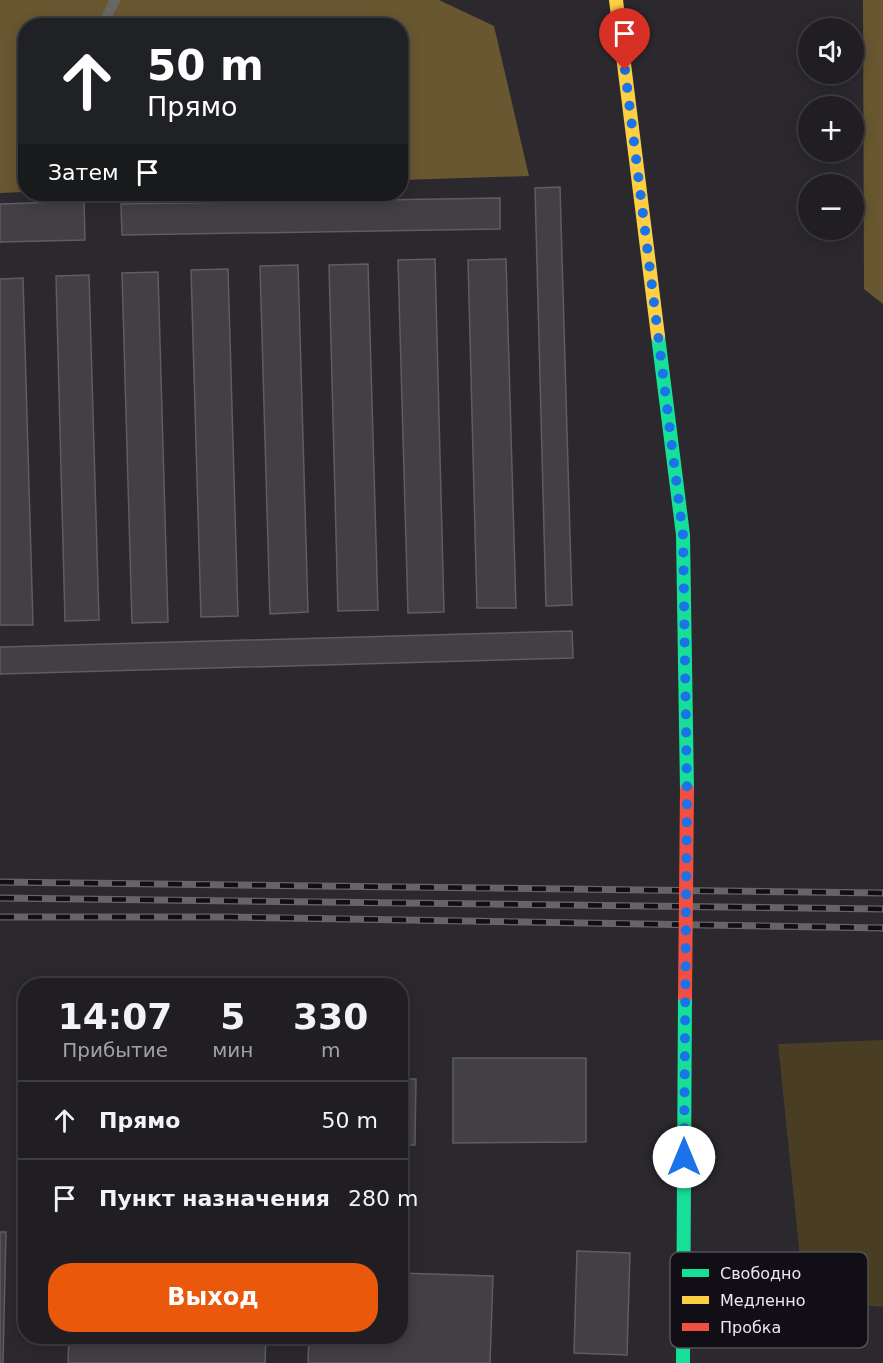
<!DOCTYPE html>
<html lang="ru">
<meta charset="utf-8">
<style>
body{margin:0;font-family:"DejaVu Sans",sans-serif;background:#28272a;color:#f1f3f6;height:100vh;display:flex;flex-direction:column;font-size:22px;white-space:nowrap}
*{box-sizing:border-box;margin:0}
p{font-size:20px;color:#a2a2a5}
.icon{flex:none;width:33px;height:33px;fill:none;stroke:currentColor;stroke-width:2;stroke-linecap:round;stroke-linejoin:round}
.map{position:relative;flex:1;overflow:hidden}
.panel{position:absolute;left:18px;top:978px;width:390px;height:366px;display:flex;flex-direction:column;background:#201e22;border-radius:24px;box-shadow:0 3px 15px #0003,0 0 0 2px #3d3c40}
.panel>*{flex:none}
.hud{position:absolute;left:18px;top:18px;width:390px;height:183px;border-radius:24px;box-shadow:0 3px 15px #0003,0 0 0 2px #3d3c40;background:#202124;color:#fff;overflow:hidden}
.controls{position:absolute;left:798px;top:18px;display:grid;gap:12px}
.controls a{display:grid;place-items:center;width:66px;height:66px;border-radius:50%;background:#201e22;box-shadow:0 3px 15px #0003,0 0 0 2px #3d3c40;font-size:30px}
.pin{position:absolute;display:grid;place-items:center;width:51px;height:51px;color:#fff;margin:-62px -26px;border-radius:50% 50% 50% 0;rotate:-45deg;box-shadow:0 0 6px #0007}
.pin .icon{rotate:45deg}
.me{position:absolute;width:66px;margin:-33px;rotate:0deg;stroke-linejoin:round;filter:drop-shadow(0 0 4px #0008)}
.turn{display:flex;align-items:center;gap:21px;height:126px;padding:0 30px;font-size:27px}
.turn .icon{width:78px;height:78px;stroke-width:2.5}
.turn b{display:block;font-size:42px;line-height:51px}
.then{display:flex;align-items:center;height:57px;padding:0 30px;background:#0003;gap:12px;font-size:22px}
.eta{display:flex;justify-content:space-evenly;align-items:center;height:102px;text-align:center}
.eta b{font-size:36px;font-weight:700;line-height:42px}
.cta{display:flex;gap:12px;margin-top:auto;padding:12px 30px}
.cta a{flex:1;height:69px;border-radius:24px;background:#ea580c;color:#fff;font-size:24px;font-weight:700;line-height:69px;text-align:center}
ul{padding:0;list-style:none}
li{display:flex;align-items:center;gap:18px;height:78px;padding:0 30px;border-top:2px solid #3d3c40}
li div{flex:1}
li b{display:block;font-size:22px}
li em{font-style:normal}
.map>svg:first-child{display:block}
.green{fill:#493d23}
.forest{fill:#695731}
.building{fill:#423f45;stroke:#5f5d62;stroke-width:1.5}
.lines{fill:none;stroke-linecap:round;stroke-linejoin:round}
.lane{stroke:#686765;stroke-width:10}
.fast{stroke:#16e098;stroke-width:14}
.slow{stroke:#ffcf43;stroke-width:14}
.rail-casing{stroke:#666465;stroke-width:7}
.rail{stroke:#110f15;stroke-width:4.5;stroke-dasharray:14;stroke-linecap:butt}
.jam-bridge{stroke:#f24e42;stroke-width:14}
.route{stroke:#1a73e8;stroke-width:10;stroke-dasharray:0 18}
.key{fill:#110f15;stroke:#535057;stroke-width:1.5}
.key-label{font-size:16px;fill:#ece8f2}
</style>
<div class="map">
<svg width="883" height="1363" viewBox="0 0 883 1363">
<rect width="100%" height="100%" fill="#2b282e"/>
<path class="green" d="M883,1040V1307L841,1303L803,1287L778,1044Z"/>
<g class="forest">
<path d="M0,0H439L494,26L529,176L401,180L400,26H26L25,192L0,193Z"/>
<path d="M863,0H883V304L864,289Z"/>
</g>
<g class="building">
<path d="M560,187L572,605L546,606L535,188Z"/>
<path d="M500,198V229L122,235L121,204Z"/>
<path d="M84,201L85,240L0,242V204Z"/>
<path d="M435,259L444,612L408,613L398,260Z"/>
<path d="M506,259L516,608H477L468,260Z"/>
<path d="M368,264L378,610L338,611L329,265Z"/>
<path d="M298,265L308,612L270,614L260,266Z"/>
<path d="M228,269L238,616L201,617L191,270Z"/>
<path d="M158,272L168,622L132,623L122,273Z"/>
<path d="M89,275L99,620L65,621L56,276Z"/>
<path d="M23,278L33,625H0V279Z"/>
<path d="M572,631L573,658L0,674V647Z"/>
<path d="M453,1058H586V1142L453,1143Z"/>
<path d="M400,1079H416L415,1145H400Z"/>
<path d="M0,1232H6L3,1363H0Z"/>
<path d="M577,1251L630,1253L627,1355L574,1353Z"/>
<path d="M400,1273L493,1276L490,1363H308L309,1336H400Z"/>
<path d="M69,1336H266L265,1363H68Z"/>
</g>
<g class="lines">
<path class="lane" d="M102,26L115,0"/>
<g class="fast">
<path d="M658,336L683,535L687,790"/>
<path d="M683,1363L685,996"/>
</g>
<path class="slow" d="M616,0L658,336"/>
<g class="rail-casing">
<g id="rail">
<path d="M0,882L883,893"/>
<path d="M0,898L883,909"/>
<path d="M0,917H230L883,928"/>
</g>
</g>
<use href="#rail" class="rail"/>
<path class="jam-bridge" d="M685,996L687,790"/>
</g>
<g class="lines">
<path class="route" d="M625,70L683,535L687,790L684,1157"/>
</g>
<rect x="670" y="1252" width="198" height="96" rx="9" class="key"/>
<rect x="682" y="1269" width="27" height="8" fill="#16e098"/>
<rect x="682" y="1296" width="27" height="8" fill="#ffcf43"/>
<rect x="682" y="1323" width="27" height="8" fill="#f24e42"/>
<g class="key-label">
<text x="720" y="1279">Свободно</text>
<text x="720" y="1306">Медленно</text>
<text x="720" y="1333">Пробка</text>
</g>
</svg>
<div class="controls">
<a><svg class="icon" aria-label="sound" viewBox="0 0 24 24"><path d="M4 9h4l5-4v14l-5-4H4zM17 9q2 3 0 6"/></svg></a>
<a>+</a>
<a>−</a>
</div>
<div class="pin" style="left:625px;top:70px;background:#d93025"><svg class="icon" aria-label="arrive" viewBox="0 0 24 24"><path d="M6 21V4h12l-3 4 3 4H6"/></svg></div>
<svg class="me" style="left:684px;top:1157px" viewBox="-20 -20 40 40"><circle r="19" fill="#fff"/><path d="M0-13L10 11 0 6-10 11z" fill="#1a73e8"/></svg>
<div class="hud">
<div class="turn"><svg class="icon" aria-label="ahead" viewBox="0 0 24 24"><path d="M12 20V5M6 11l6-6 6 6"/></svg><div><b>50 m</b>Прямо</div></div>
<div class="then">Затем<svg class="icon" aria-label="arrive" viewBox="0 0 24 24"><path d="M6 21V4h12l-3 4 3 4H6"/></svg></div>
</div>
<section class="panel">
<div class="eta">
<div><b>14:07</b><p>Прибытие</p></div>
<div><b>5</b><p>мин</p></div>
<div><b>330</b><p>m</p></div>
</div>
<ul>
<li><svg class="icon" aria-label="ahead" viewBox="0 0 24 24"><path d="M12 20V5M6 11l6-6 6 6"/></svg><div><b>Прямо</b></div><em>50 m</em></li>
<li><svg class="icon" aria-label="arrive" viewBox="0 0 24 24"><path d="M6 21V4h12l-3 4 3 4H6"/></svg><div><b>Пункт назначения</b></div><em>280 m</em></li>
</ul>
<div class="cta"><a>Выход</a></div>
</section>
</div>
